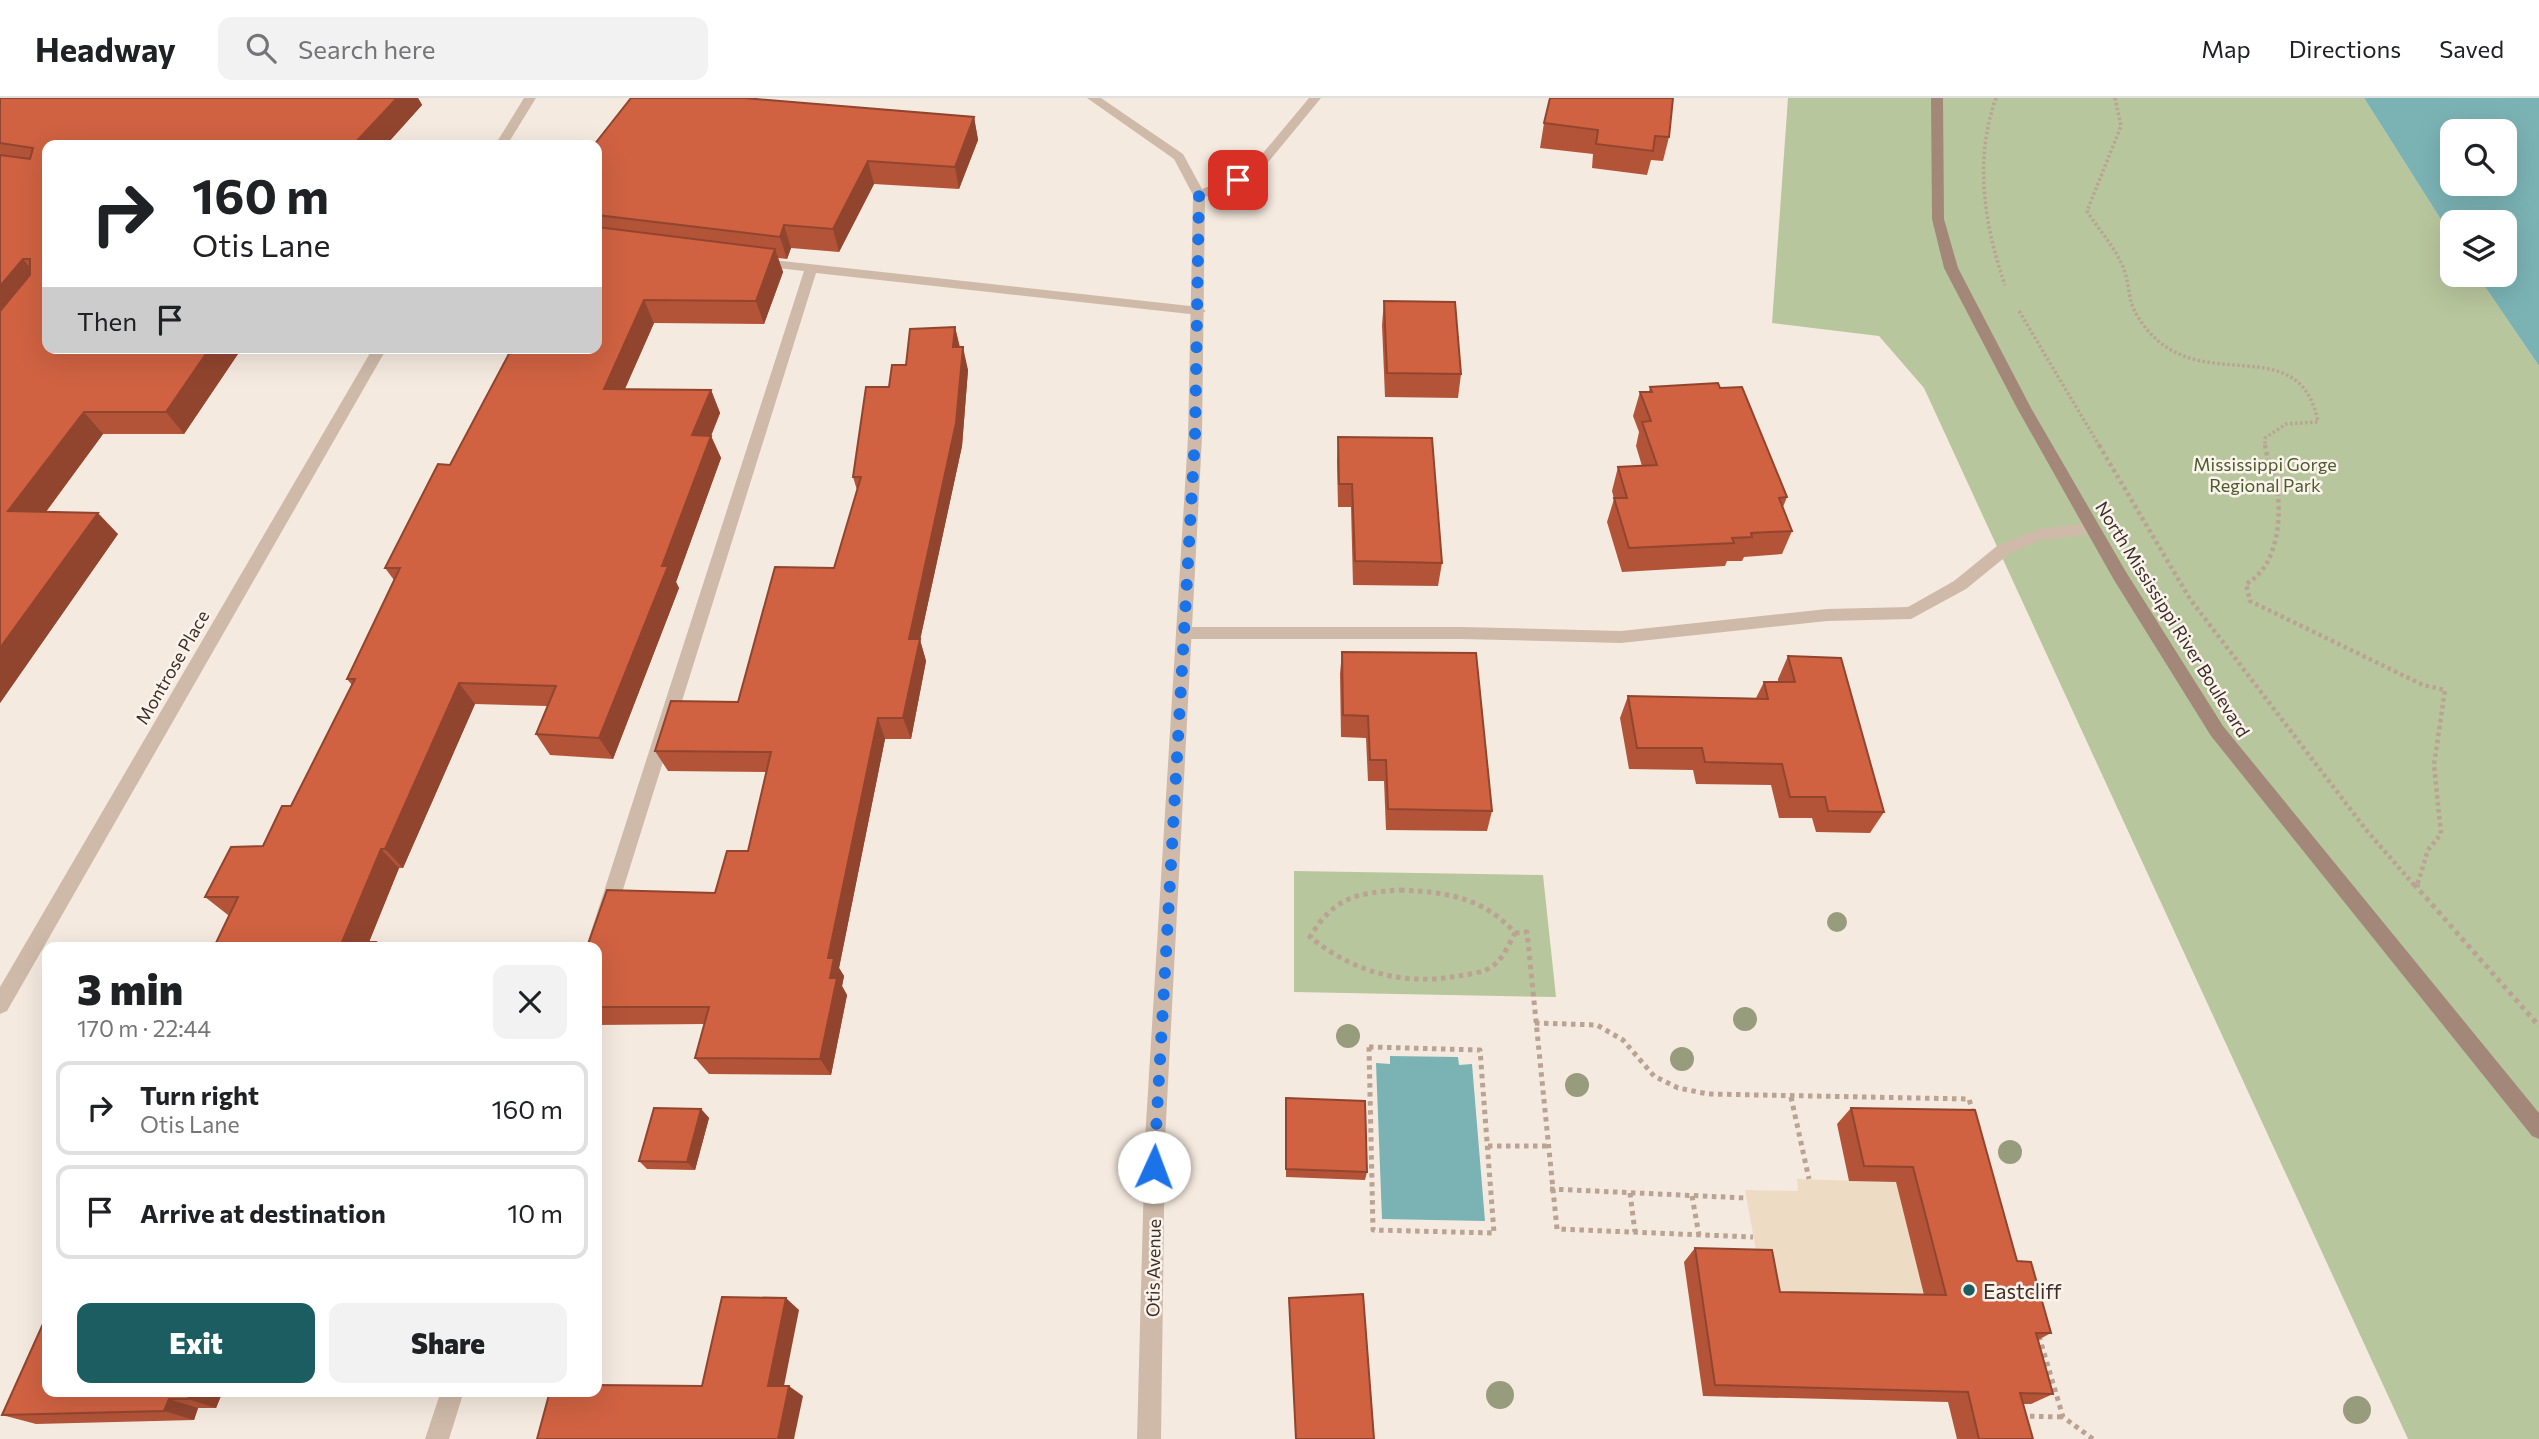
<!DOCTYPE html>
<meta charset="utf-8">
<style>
body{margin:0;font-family:Commissioner,sans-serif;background:#f2f2f2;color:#202124;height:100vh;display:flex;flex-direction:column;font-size:26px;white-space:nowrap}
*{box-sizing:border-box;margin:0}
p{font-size:23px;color:#757577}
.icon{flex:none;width:38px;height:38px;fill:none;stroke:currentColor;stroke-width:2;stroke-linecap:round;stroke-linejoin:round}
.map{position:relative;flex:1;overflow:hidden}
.sheet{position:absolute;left:42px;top:844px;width:560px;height:455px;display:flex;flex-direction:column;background:#fff;border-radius:14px;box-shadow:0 7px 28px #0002}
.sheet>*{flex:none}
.hud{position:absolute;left:42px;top:42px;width:560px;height:214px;border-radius:14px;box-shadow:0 7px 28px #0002;background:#fff;color:#202124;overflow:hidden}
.fabs{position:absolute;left:2440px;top:21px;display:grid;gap:14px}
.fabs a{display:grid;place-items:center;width:77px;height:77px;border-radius:14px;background:#fff;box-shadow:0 7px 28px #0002;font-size:35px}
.pin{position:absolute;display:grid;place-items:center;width:60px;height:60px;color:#fff;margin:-30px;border-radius:14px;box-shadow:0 4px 10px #0006}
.me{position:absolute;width:77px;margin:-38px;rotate:2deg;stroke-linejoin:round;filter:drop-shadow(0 0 5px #0008)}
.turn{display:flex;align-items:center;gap:24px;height:147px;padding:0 35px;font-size:32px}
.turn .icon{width:91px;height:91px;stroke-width:2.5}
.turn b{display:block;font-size:49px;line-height:60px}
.then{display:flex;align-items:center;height:66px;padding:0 35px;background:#0003;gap:14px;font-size:26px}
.round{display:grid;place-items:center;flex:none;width:74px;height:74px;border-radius:14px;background:#f2f2f2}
.summary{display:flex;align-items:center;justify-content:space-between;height:119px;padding:0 35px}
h1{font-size:42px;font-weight:800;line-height:52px}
.primary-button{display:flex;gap:14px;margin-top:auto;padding:14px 35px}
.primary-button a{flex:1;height:80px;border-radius:14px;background:#1b5d61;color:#fff;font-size:28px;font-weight:800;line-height:80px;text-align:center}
.primary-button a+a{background:#f2f2f2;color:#202124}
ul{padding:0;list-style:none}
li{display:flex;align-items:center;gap:21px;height:94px;margin:0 14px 10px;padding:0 21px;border:4px solid #e0e0e0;border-radius:14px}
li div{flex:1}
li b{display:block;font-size:26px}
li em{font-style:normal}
header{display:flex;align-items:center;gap:42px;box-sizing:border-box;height:98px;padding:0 35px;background:#fff;border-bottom:2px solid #e0e0e0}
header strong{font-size:33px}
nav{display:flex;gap:38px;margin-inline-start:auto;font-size:24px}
.search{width:490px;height:63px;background:#f2f2f2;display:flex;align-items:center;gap:18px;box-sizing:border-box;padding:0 24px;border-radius:14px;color:#757577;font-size:26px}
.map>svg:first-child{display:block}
.green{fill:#b8c69d}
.plaza{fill:#eedbc4}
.water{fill:#7bb3b5;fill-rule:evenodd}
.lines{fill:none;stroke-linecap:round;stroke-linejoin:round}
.path-far2{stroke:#bba393;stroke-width:3.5;stroke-dasharray:2.5 2.5;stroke-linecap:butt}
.path-far1{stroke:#bba393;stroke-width:4.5;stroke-dasharray:3.5 3.5;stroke-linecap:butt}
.path{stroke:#bba393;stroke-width:5;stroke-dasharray:4.5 4.5;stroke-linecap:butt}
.lane{fill:#cfbaa9;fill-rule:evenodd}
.street{fill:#cfbaa9;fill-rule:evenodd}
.secondary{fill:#a3887a;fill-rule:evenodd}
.tree{fill:#979c7c}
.wall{fill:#b35439}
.shaded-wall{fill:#92452e}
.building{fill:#d06242;stroke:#92452e;stroke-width:2}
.route{stroke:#1a73e8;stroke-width:12;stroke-dasharray:0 21.6}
.poi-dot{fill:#1b5d61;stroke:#fcf4ec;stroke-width:2.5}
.labels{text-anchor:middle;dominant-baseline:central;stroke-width:5;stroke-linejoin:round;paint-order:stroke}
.park-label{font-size:18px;fill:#4a5c2b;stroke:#fcf4ec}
.street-label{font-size:18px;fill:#3b2f29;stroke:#fcf4ec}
.near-poi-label{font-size:21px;fill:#3b2f29;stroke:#fcf4ec;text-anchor:start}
</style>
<header>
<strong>Headway</strong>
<div class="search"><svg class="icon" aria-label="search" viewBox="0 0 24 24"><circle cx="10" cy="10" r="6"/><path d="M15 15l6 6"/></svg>Search here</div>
<nav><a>Map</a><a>Directions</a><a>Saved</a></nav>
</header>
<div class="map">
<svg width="2539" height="1341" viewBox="0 0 2539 1341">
<rect width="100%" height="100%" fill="#f5eadf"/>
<g class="green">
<path d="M1788,0H2364L2452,139V177H2477L2539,268V1341H2408L1924,290L1879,238L1772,225Z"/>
<path d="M1294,773L1543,777L1556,899L1294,894Z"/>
</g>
<path class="plaza" d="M1797,1081L1896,1084L1927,1209L1766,1207L1745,1092L1798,1093Z"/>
<g class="water">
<path d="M2364,0H2539V268L2477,177H2504V124H2452V139ZM2452,33H2504V86H2452Z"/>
<path d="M1390,958L1458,959L1459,967L1472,966L1485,1123L1382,1121L1376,965L1390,966Z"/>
</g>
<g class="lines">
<g class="path-far2">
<path d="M1996,0C1974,61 1984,127 2005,187"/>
<path d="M2115,0L2121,28L2087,113C2098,131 2114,148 2122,167C2128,179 2128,192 2131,204C2138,225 2157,246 2177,255C2230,281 2303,245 2318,324L2286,326L2265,340V349"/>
<path d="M2019,213L2100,349"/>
</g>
<g class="path-far1">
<path d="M2099,347L2190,501L2367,733L2415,788"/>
<path d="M2265,347C2267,362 2275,375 2277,390C2282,423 2277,469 2246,486L2250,503L2423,587L2445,592L2434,667L2441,736L2428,752L2417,788"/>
</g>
<g class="path">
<path d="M2414,786L2539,928"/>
<path d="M2417,789L2418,786"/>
<path d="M1400,792C1446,794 1483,799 1515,835C1509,846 1504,859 1494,867C1485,875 1470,876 1458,878C1403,888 1353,874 1310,839C1334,799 1356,795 1400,792Z"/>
<path d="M1515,835L1527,834L1557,1131L1753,1139"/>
<path d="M1535,925L1597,927L1623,942L1654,978L1678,990L1708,996L1969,1001L1973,1015"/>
<path d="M1369,949L1480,952L1494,1135L1373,1132Z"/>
<path d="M1791,999L1809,1081"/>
<path d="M1488,1048H1547"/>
<path d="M1550,1091L1746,1100"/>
<path d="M1630,1095L1635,1134"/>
<path d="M1692,1098L1699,1137"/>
<path d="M2039,1238L2063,1319L2093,1341"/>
<path d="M2021,1318L2063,1319"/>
</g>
<g class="lane">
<path d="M756,160L1199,209L1206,213L1199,217L816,175L605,849L602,855L597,857V849H586L804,173L751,167V161Z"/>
<path d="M2093,425L2101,431L2098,435L2040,442L2009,456L1966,491L1911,521L1827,523L1621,545L1462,541H1184L1176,535L1184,529H1462L1621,533L1827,511L1908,509L1954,483L1997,448L2038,431Z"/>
<path d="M441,1293H464L449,1341H425Z"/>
</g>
<g class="street">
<path d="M524,0H536L507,47H495Z"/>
<path d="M1087,0H1101L1183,56L1202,91L1248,73L1309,0H1321L1256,79L1205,99L1202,339L1165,1042L1161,1341H1137L1145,1042L1188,339L1193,97L1174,61Z"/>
<path d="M373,250H387L7,913L0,916V889Z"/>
</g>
<path class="secondary" d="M1931,0H1943L1944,121L1958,170L2031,310L2126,474L2223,628L2539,1015V1041L2532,1038L2211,638L2114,482L2017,310L1944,170L1932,121Z"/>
</g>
<g class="tree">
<circle cx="1837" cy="824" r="10"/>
<circle cx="1745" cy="921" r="12"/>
<circle cx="1348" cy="938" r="12"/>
<circle cx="1682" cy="961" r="12"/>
<circle cx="1577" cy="987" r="12"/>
<circle cx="2010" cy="1054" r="12"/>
<circle cx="1500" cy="1297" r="14"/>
<circle cx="2357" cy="1312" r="14"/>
</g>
<g class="wall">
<path d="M0,0H418L422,7L386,47H47L242,250L184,336H103L46,414L118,436L0,605Z"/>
<path d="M974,19L978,42L959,91L874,86L839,154L791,150L787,161L778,160L783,174L764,226L654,225L625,291L711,292L720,315L711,338L721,360L676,484L679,490L613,661L550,657L536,636L547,608L475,606L403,770H399L369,844H376L381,849H214L229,817H228L205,799L263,748L291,708L352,587L347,581L394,482L385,470L450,367L597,250V47Z"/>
<path d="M1544,25L1669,39L1663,63L1651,62L1647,77L1592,70L1593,56L1540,50Z"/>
<path d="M1384,203L1461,276L1458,300L1385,299L1382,227Z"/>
<path d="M955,229L960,249L968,272L962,348L920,542L926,563L911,641H885L839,870L844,878L842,888L847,897L831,977L709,976L695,960L704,926L597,927V849L715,795L748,753L766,674L668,673L655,653L738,604L834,470L857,392L853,379L889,289Z"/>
<path d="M1650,289L1720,290L1787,399L1783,409L1792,433L1782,456L1744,459L1742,463H1727L1725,468L1622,474L1607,424L1614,401L1612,393L1618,369L1642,368L1636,348L1639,334L1633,318L1640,294H1649Z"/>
<path d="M1338,339L1442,465L1438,488L1353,487L1351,409H1338L1337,363Z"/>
<path d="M1342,554L1492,713L1487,733L1386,732L1384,683H1368L1366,640L1341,639L1340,576Z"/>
<path d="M1788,558L1884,714L1870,735L1816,734L1812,720H1779L1771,687L1696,686L1693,672L1629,671L1620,620L1628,598L1756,600L1764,584H1778V581Z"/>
<path d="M1286,1000L1367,1074L1365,1082L1286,1079Z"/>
<path d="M1851,1010L2017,1163L2051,1235L2038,1242L2053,1296L2031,1306H2023L2033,1341H1957L1948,1304L1703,1298L1684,1164L1695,1150L1780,1194L1924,1197L1896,1084L1849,1083L1837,1026Z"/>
<path d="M701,1011L709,1020L695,1072L647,1071L639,1063Z"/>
<path d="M47,1293H223L216,1310H198L194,1322L36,1326L2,1317Z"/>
</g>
<g class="shaded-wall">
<path d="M397,0H418L422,7L386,47H353Z"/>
<path d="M974,19L978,42L959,91L955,69Z"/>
<path d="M868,63L874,86L839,154L833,131Z"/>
<path d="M784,127L791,150L787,161L780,139Z"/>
<path d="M775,151L783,174L764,226L756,203Z"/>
<path d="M23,161L41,183L0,233V188Z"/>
<path d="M644,202L654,225L615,313L604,291Z"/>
<path d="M955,229L960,252L953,249Z"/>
<path d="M963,249L968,272L962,348L920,542L926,563L911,641L903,620L909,541Z"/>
<path d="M210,250H242L184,336L166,314Z"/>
<path d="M711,292L720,315L702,360L692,337Z"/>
<path d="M84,314L103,336L30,435L8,413Z"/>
<path d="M711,338L721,360L676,484L679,490L613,661L599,640Z"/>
<path d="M98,415L118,436L0,605V550Z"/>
<path d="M459,585L475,606L403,770L385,751Z"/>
<path d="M878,620L885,641L839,870L844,878L842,888L847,897L831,977L820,961L830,880L828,860Z"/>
<path d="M381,751L399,770L367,849L342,844Z"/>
<path d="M701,1011L709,1020L695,1072L687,1064Z"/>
<path d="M786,1200L799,1212L782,1298L768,1288Z"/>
<path d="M789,1288L803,1298L794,1341H778Z"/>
<path d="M191,1293H223L216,1310L188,1301Z"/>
<path d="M169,1301L198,1310L194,1322L164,1313Z"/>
</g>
<g class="building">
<path d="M0,0H397L353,47H47V250H210L166,314H84L8,413L98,415L0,550V213L30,177V161H23L0,188V57L30,61L33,50L0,45Z"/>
<path d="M631,0H744L974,19L955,69L868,63L833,131L784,127L780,139L597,117V47H594Z"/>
<path d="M1550,0H1673L1669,39L1655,38L1653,53L1596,46L1598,32L1544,25Z"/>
<path d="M597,129L775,151L756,203L644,202L604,291L711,292L692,337L711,338L662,468H668L599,640L536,636L556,588L459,585L385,751H381L342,844H376L374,849H214L238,799H205L231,749L263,748L282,708H291L355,581H347L400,470H385L438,366L450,367L512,250H597Z"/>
<path d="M1384,203L1455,204L1461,276L1387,275Z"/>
<path d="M955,229L953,249H963L956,325L909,541H920L903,620H878L828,860H834L830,880H837L820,961L695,960L709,909H597V849H587L607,792L715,795L727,753H748L771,654L655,653L671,603L738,604L775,469L834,470L861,379H853L866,289H889L892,267H906L910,231Z"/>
<path d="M1718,285L1720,290L1742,289L1787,399L1779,400L1792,433L1751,435L1752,439L1732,440L1734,445L1629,450L1614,400H1627L1618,369L1657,367L1642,324L1651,323L1640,294H1652L1650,289Z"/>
<path d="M1338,339L1432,340L1442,465L1355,463L1352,386H1339Z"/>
<path d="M1342,554L1476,555L1492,713L1388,711L1386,662H1370L1368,618L1343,617Z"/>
<path d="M1788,558L1841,560L1884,714L1828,713L1825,699H1790L1782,666L1705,664L1702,650H1637L1628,598L1768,601L1764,584H1795Z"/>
<path d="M1286,1000L1365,1003L1367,1074L1286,1071Z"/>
<path d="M654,1010L701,1011L687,1064L639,1063Z"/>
<path d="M1851,1010L1975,1012L2017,1163L2031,1164L2051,1235H2036L2053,1296L2020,1295L2033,1341H1979L1968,1294L1715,1287L1695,1150L1772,1152L1780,1194L1946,1197L1913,1069L1864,1068Z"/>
<path d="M1363,1196L1374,1341H1296L1289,1200Z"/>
<path d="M722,1199L786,1200L768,1288H789L778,1341H537L550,1293H597V1287L702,1288Z"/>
<path d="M47,1217V1293H191L188,1301H169L164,1313L2,1317Z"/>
</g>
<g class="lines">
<path class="route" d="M1154,1069L1195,339L1199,97L1238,82"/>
</g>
<circle class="poi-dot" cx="1969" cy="1192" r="7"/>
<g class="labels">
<g class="park-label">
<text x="2265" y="366">Mississippi Gorge<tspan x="2265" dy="21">Regional Park</tspan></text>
</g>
<g class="street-label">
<text transform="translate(2173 521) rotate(58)">North Mississippi River Boulevard</text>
<text transform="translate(172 569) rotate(-60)">Montrose Place</text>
<text transform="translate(1153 1170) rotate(-89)">Otis Avenue</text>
</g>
<g class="near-poi-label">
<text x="1983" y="1192">Eastcliff</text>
</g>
</g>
</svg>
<div class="fabs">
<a><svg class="icon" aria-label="search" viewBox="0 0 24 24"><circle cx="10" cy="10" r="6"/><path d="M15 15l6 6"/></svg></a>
<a><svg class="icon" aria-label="layers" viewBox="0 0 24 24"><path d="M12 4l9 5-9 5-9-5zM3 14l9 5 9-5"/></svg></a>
</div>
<div class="pin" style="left:1238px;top:82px;background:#d93025"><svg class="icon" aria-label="arrive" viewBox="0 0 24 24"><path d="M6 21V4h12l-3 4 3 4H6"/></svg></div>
<svg class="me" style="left:1154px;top:1069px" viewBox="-20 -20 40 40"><circle r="19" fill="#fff"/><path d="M0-13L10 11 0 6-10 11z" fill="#1a73e8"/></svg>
<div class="hud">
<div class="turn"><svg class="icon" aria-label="right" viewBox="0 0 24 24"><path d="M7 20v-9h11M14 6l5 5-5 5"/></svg><div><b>160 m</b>Otis Lane</div></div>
<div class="then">Then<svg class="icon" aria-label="arrive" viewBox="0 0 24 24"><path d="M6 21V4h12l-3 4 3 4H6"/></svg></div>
</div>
<section class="sheet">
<div class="summary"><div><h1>3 min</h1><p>170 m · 22:44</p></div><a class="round"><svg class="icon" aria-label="close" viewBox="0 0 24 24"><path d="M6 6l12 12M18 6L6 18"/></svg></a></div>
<ul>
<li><svg class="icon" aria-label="right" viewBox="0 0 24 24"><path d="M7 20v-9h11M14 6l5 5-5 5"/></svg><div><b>Turn right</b><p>Otis Lane</p></div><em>160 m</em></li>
<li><svg class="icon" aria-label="arrive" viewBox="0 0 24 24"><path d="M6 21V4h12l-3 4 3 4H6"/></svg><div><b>Arrive at destination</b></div><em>10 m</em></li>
</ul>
<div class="primary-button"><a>Exit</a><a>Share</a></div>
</section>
</div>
